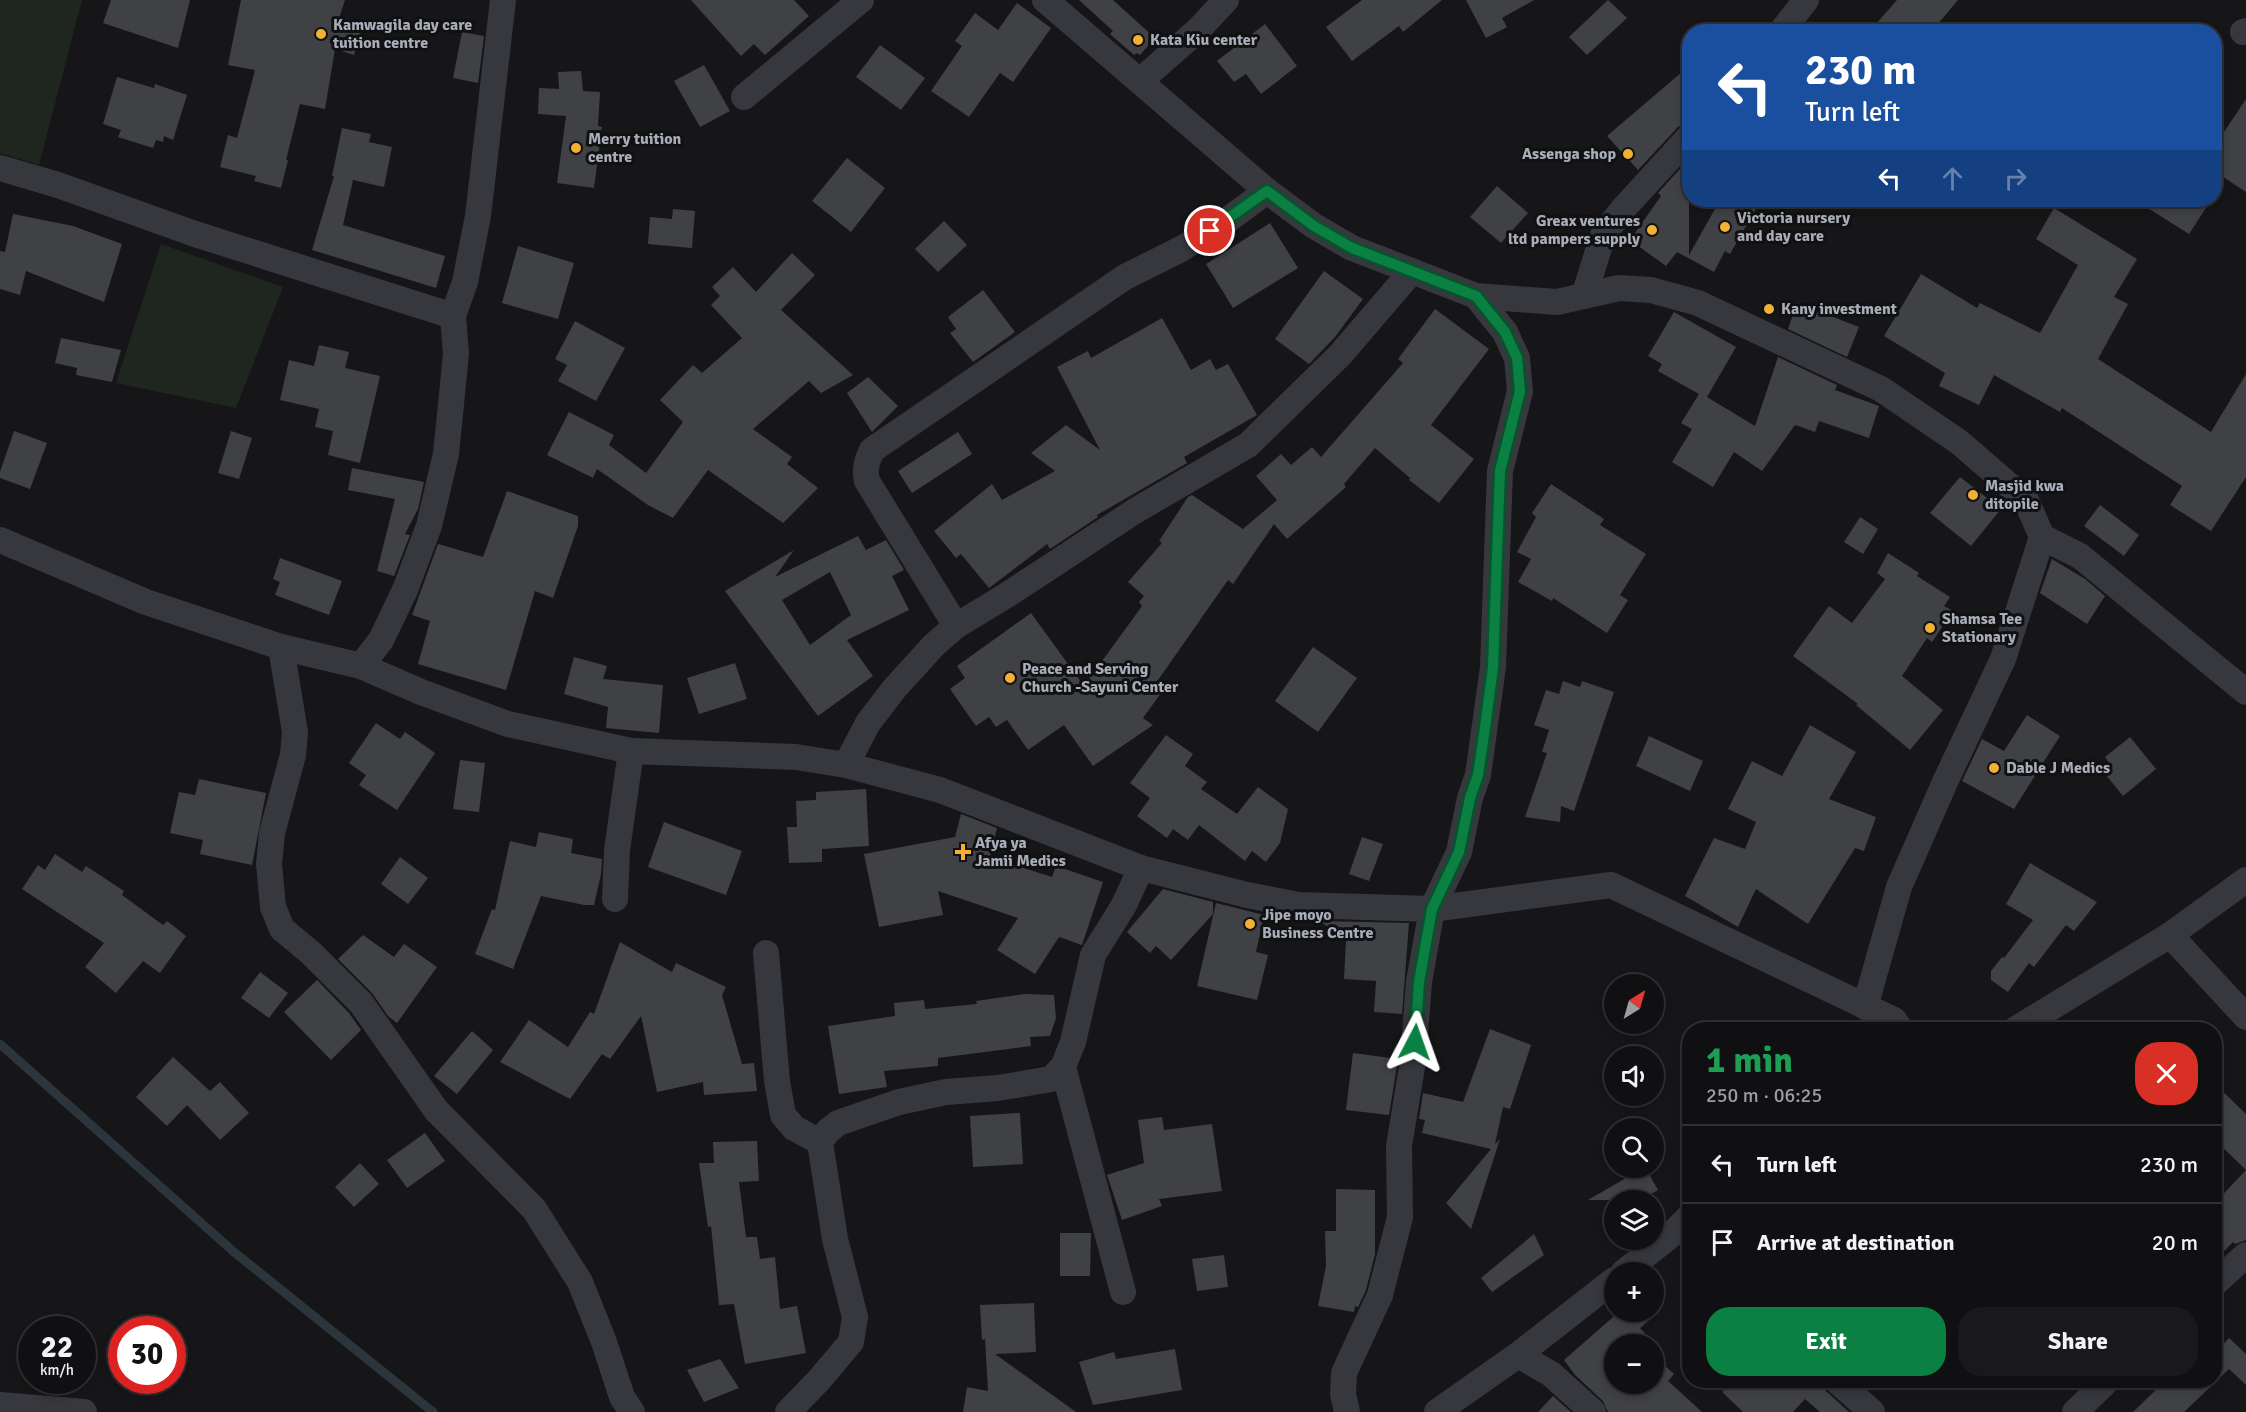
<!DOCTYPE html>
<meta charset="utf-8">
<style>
body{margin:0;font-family:Signika,sans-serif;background:#19191b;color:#f1f3f6;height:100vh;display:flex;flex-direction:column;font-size:22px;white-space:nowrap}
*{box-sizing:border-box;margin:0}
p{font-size:20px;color:#9c9d9f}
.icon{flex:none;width:33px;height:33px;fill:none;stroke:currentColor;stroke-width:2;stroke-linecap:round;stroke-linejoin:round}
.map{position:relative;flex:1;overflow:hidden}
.panel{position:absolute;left:1682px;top:1022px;width:540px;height:366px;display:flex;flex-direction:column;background:#101012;border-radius:24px;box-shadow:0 3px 9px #0003,0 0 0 2px #303032}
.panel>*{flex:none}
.hud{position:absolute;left:1682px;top:24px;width:540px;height:183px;border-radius:24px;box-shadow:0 3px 9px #0003,0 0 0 2px #303032;background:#1a4fa0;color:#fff;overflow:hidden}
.needle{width:39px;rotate:37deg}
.buttons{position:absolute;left:1604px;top:974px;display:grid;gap:12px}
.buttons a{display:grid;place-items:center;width:60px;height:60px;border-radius:50%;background:#101012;box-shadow:0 3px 9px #0003,0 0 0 2px #303032;font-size:30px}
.speed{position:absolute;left:18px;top:1316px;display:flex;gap:12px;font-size:30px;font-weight:700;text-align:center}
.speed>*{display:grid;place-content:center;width:78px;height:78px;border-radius:50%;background:#101012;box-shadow:0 3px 9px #0003,0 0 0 2px #303032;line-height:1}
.speed small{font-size:15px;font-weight:400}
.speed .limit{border:9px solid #d22;background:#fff;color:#111}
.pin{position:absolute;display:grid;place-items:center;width:51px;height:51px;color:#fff;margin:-26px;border:3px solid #fff;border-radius:50%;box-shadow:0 2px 6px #0007}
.me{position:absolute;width:66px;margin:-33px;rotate:4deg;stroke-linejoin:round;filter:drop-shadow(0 0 4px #0008)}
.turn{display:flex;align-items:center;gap:21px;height:126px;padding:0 24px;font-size:27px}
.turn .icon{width:78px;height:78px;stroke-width:2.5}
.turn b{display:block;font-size:42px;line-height:51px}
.lanes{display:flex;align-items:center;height:57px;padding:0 24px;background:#0003;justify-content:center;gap:30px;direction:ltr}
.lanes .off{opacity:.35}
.round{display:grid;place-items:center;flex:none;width:63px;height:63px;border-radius:24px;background:#19191b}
.overview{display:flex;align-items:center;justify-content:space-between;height:102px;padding:0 24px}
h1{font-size:36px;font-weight:800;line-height:45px;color:#1e9e55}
.button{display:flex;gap:12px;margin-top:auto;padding:12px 24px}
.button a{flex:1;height:69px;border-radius:24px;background:#0b8043;color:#fff;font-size:24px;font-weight:800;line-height:69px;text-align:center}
.button a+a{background:#19191b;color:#f1f3f6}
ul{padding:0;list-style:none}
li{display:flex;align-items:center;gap:18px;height:78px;padding:0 24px;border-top:2px solid #303032}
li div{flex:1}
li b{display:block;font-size:22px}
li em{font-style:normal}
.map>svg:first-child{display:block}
.green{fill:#1e261f}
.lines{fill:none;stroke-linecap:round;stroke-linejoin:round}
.stream{stroke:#2c353c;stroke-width:9}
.building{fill:#404145;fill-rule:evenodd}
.street{stroke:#37383d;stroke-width:26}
.route-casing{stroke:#07532c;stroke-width:15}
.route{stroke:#0b8043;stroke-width:10}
.poi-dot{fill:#f2b134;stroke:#111113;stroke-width:2}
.labels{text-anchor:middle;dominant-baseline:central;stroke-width:6;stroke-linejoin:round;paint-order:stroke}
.poi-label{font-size:16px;font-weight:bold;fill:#a8adb8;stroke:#111113;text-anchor:start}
</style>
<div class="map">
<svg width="2246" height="1412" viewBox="0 0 2246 1412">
<rect width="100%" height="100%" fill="#161618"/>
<g class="green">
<path d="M0,0H82L39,165L0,153Z"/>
<path d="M161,244L283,287L236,408L116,383Z"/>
</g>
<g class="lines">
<path class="stream" d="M0,1044L234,1252L433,1412"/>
</g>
<g class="building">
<path d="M111,0H190L178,48L103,23Z"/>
<path d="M241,0H345L338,21L362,28L354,55L335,49L325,109L300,104L286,160H288L281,188L254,181L256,176L220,167L228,135L237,138L255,70L228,65Z"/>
<path d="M691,0H794L809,16L765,55L754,44L741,56Z"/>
<path d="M1079,0H1113L1155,38L1140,55L1137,53L1134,55L1110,34L1113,31Z"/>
<path d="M1362,0H1442L1403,32L1399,26L1352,61L1326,27Z"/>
<path d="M1466,0H1534L1502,18L1507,27L1486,38Z"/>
<path d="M1608,0L1627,18L1587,55L1569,37Z"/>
<path d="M1897,0H1958L1931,32H1869Z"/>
<path d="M1017,3L1051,28L1013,82L1000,73L969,117L931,91L962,46L955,41L975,13L998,30Z"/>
<path d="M1265,24L1297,66L1261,94L1246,74L1234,82L1217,61Z"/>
<path d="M462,32L484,36L478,83L453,78Z"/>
<path d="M880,45L925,78L901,110L856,77Z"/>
<path d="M704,65L730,111L700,127L674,81Z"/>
<path d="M1689,66V122L1678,127L1638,170L1607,136Z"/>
<path d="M581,71L583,91L600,92L598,126L602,127L594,188L557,183L566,116L538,114L539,88L559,89L558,72Z"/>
<path d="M117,77L154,88L155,84L187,95L173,140L164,136L163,142L156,140L153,148L118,137L121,130L103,124Z"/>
<path d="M2246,99V192L2214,171V147Z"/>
<path d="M342,128L371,134L369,142L392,147L384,187L353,180L343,225L445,256L436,288L312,250L334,176H332Z"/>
<path d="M847,158L885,188L851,232L812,201Z"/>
<path d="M1689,159V255L1720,200H1761L1730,254L1725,251L1714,272L1677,252L1666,266L1630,240L1661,196L1658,193Z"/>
<path d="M1497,186L1528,213L1501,243L1470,217Z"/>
<path d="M2135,200H2211L2189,234Z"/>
<path d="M2054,208L2137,259L2114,297L2128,304L2098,359L2211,432L2246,374V477L2211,531L2170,505L2182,486L2062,408L2060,412L1994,375L1979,405L1939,386L1945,373L1884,336L1921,274L1977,308L1980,303L2040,333L2078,265L2036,239Z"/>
<path d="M673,209L695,211L692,248L648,244L650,217L672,219Z"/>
<path d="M13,214L73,226L122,244L104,302L26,271L20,295L0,289V251L5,252Z"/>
<path d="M944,221L967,245L938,272L915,249Z"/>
<path d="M1270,223L1298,268L1233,308L1206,264Z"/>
<path d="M518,246L574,263L558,319L502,303Z"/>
<path d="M792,253L815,275L781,310L853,375L821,393L809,381L753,429L792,457L787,464L818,488L783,523L708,470L673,518L648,505L597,469L593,478L547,455L569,412L614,435L609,445L646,473L683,422L660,400L693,365L702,373L742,338L711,305L720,296L712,287L733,267L756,292Z"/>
<path d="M1324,271L1363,299L1335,337L1309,364L1275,339Z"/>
<path d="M983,290L1015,332L973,362L950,333L956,329L948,317Z"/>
<path d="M1797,303L1859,327L1847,357L1788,329Z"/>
<path d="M1435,309L1489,349L1431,425L1474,459L1439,503L1409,480L1410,478L1375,448L1344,484L1346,487L1287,539L1274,524L1233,584L1228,580L1156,683L1164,689L1143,718L1153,725L1093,766L1064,725L1028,750L1007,720L996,727L989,717L976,726L950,689L965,678L957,666L1031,613L1084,686L1142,606L1139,602L1144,596L1128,582L1162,543L1159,541L1188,497L1192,495L1243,529L1277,500L1256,476L1281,454L1291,465L1312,447L1321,457L1403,363L1398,359Z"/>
<path d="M1674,312L1736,347L1707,397L1755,426L1778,357L1837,385L1835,390L1879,406L1869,438L1819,421L1815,432L1795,425L1762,471L1734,452L1713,487L1672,462L1692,429L1681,423L1699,394L1658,371L1662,364L1648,356Z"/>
<path d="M1162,318L1191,370L1210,359L1216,370L1228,364L1257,415L1184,457L1187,463L1097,515L1098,517L1050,549L1047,544L989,588L961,554L956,558L934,531L992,484L1002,500L1055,471L1031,453L1066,425L1100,450L1057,367L1088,351L1091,358Z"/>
<path d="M575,321L625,348L596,401L558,381L567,365L555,359Z"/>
<path d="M61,338L121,350L112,382L76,375L77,368L55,363Z"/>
<path d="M319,345L349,352L345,368L380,376L360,463L328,455L333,431L315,427L319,409L280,400L289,360L314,366Z"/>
<path d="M868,377L898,406L872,432L847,393Z"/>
<path d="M14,431L47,443L30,489L0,478V472Z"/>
<path d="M231,431L252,438L239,479L218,473Z"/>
<path d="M958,432L972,454L912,493L898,471Z"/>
<path d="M352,468L424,482L418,509L405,534L410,535L394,576L377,571L395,499L348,490Z"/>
<path d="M1960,477L2001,509L1971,546L1930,513Z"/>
<path d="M1551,484L1604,519L1600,525L1646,554L1620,595L1628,600L1607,633L1553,598L1552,601L1518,582L1531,559L1517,552L1536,517L1532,513Z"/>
<path d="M507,491L578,516V526L553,598L535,591L506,690L418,664L430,621L412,615L438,544L483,557Z"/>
<path d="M2100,505L2139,535L2124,556L2084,526Z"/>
<path d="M1860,517L1878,529L1863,554L1844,542Z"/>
<path d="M858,536L866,550L886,540L904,570L892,576L909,610L847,640L873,676L818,716L725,591L794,550L775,577ZM830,572L851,615L810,645L782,600Z"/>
<path d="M1888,553L1919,573L1917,576L1950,597L1944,606L1953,611L1932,642L1927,638L1902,676L1943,710L1910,750L1856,705L1858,704L1793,656L1829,606L1852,623L1885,579L1877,573Z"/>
<path d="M280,558L342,581L329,615L275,595L280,582L273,579Z"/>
<path d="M2052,559L2085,579L2105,596L2087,624L2040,593Z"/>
<path d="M1313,647L1357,678L1318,732L1275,701Z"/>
<path d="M574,657L607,666L603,679L663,685L659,733L606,728L608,707L564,694Z"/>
<path d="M735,663L747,699L699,714L687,678Z"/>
<path d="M1563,681L1580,687L1582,681L1614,692L1574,811L1561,806L1560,822L1525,817L1547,753L1542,752L1549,730L1534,725L1546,690L1559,694Z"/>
<path d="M2027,715L2060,736L2014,809L1962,781L1982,739L2004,751Z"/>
<path d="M376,723L400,739L405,732L435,753L397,810L359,785L366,775L349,763Z"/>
<path d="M1810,725L1856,752L1829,799L1876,817L1864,851L1855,848L1808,924L1756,889L1738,927L1685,896L1714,838L1745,849L1756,822L1728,809L1752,761L1782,776Z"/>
<path d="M1166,735L1193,754L1185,766L1207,782L1201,789L1237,814L1258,787L1288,809L1280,843L1266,862L1252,851L1245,861L1199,825L1188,840L1173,829L1167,838L1137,816L1150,798L1130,783Z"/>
<path d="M1649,736L1703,761L1690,791L1636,766Z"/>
<path d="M2130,737L2156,769L2123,796L2102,770L2110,764L2105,757Z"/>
<path d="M460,760L485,763L479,812L453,809Z"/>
<path d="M199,779L266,793L252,865L200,854L203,840L170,833L179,792L195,795Z"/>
<path d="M866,789L869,846L822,849V862L789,863L787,827H797L796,801L816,800V792Z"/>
<path d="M961,814L997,828L990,857L1052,877L1056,866L1103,882L1082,945L1059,937L1035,974L997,950L1018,918L938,891L943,915L879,927L864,854L955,837Z"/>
<path d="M664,822L742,851L726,895L648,867Z"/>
<path d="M539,832L573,839L571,853L602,859L601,874L594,905H584L541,896L513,969L475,954L492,909L495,910L510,841L536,847Z"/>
<path d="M1362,837L1383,844L1369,881L1349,874Z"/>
<path d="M55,854L82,872L86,866L124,891L122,895L163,925L167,921L186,936L160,973L143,961L116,993L85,967L104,943L22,889L38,865L45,870Z"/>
<path d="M400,857L428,878L408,904L381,884Z"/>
<path d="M2030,863L2097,902L2074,931L2066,925L2034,967L2029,963L2008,992L1991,980V971L2002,957L2004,958L2033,920L2006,904Z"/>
<path d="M1163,889L1213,902V914L1171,960L1156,946L1150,953L1127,932Z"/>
<path d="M1216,903L1264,915L1256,952L1268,955L1257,1000L1197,986Z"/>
<path d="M1320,921L1409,923L1402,1014L1374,1012L1376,981L1344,979L1346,941Z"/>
<path d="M363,935L394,957L404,944L437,967L397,1023L388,1016L372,993L338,959Z"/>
<path d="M620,942L672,972L676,963L726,987L722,995L742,1064L754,1063L757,1091L704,1095L703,1082L657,1092L641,1016L610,1059L602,1054L570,1099L500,1062L529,1020L568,1047L590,1012L594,1014Z"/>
<path d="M260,972L288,993L269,1018L241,998Z"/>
<path d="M317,980L349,1013L361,1030L331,1060L284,1012Z"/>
<path d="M1025,994L1054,995L1056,1018L1050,1036L1030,1037L1031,1046L938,1058V1066L884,1071L887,1087L839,1094L828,1026L895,1016L894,1003L924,1000L925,1009L977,1004L976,1001Z"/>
<path d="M1490,1029L1531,1045L1510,1109L1503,1107L1495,1144L1500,1139L1471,1229L1446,1203L1491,1149L1422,1133L1425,1120L1419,1119L1423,1093L1463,1102Z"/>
<path d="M472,1031L493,1050L457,1094L434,1076Z"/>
<path d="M1353,1053L1398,1059L1389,1115L1346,1110Z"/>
<path d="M173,1057L210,1091L220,1082L249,1113L220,1140L187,1105L167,1126L136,1097Z"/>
<path d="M2214,1083L2246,1114V1240L2235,1244L2233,1242L2214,1261V1204L2246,1170L2214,1139Z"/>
<path d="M1020,1113L1023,1164L973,1167L970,1116Z"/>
<path d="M1162,1117L1164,1130L1212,1124L1222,1191L1159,1199L1162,1206L1122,1220L1107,1175L1144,1163L1138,1120Z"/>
<path d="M425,1133L445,1161L407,1188L387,1160Z"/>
<path d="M757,1141L759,1181L739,1182L746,1237H757L760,1259L775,1257L780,1309L797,1306L806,1353L745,1364L734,1304L719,1305L711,1226L708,1227L699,1163H714L713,1142Z"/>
<path d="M360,1163L379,1184L354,1207L335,1187Z"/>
<path d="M1645,1167L1658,1190L1641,1200H1588Z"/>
<path d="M1336,1189L1375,1190V1254L1366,1290L1358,1307L1355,1306L1354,1312L1318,1306L1326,1266L1325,1231H1336Z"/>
<path d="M1060,1233H1091L1090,1276H1060Z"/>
<path d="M1534,1234L1544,1255L1492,1292L1481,1278Z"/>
<path d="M1224,1255L1228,1287L1197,1291L1192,1259Z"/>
<path d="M1034,1303L1036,1352L995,1354L1076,1412H963L967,1387L988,1391L985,1339L982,1340L980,1305Z"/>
<path d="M1620,1311H1660L1640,1328L1651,1340L1647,1344H1614V1383H1653V1355L1674,1374L1668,1381L1702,1412H1608L1603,1401L1575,1375L1564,1360Z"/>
<path d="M2229,1338L2246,1354V1385L2229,1369L2184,1412H2133L2166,1380H2214V1354Z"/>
<path d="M1175,1349L1182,1390L1093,1405L1079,1362L1114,1352L1116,1359Z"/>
<path d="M720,1359L739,1388L704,1402L687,1370Z"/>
<path d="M1733,1380H1821L1826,1391L1849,1412H1820L1805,1399L1793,1412H1743L1722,1392Z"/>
<path d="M1553,1396L1571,1412H1538Z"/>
</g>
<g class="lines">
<g class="street">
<path d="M1045,0L1267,191L1314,226L1352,248L1476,296L1557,302L1619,288L1651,290L1698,303L1881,389L1959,442L2026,500L2042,537L2003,659L1945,782L1899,887L1865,1007"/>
<path d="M1781,32L1806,0"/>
<path d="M2243,32L2246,31"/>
<path d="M1140,81L1198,30L1226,0"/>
<path d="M744,97L861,0"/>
<path d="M0,168L58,185L195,234L453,316"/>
<path d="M1584,296L1603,235L1623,209L1689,137"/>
<path d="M2042,537L2080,556L2246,692"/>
<path d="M0,540L146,602L281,647L361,666L421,692L508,724L631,751L796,757L846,765L940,790L1141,868L1247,895L1299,905L1432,909L1611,885L1894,1020L1900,1029"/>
<path d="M956,626L867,481C864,469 867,461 872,450L1125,277L1181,249L1225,222L1267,191"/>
<path d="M281,647L295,732L293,755L272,833L269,864L273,907L282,929L311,953L361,1003L436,1110L534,1209L580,1282L604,1342L622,1397L632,1412"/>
<path d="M361,666L381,640L405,590L429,526L446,454L456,354L453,316L465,282L478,216L503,0"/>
<path d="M846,765L868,723L894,689L934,645L956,626L1007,595L1135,511L1248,445L1340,355L1412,271"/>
<path d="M615,899L617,850L631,751"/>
<path d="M2170,935L2246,1017"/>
<path d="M766,953L777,1081L783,1115L794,1128L820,1142"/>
<path d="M2016,1029L2170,935L2246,880"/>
<path d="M1063,1067L1123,1292"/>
<path d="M1624,1272L1670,1236L1689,1217"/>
<path d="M2214,1284L2246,1255"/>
<path d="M1518,1355L1551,1374L1593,1412"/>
<path d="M1836,1380L1872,1412"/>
<path d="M0,1405L84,1412"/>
<path d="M788,1412L819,1380L851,1342L855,1317L835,1239L820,1142L828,1131L838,1123L899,1102L946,1092L998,1088L1051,1079L1063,1067L1073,1042L1093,955L1124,905L1141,868"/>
<path d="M1347,1412L1343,1394L1344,1373L1380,1295L1400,1217L1399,1146L1413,1061L1419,982L1432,909L1459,852L1470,798L1478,775L1493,667L1500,471L1520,391L1517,358L1505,332L1476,296"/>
<path d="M1437,1412L1518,1355L1614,1280"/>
<path d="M2075,1412L2108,1380"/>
</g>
</g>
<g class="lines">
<g class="route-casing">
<path id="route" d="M1210,231L1267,191L1314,226L1352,248L1476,296L1505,332L1517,358L1520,391L1500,471L1493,667L1485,728L1478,775L1470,798L1459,852L1432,909L1419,982L1415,1042"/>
</g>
<use href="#route" class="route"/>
</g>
<g class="poi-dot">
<circle cx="321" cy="34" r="6"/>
<circle cx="1138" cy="40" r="6"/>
<circle cx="576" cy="148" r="6"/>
<circle cx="1628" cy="154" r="6"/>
<circle cx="1725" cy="227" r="6"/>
<circle cx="1652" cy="230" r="6"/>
<circle cx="1769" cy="309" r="6"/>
<circle cx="1973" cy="495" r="6"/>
<circle cx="1930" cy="628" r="6"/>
<circle cx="1010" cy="678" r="6"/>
<circle cx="1994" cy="768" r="6"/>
<path d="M960 843h6v6h6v6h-6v6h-6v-6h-6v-6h6z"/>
<circle cx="1250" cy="924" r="6"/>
</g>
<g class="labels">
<g class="poi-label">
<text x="333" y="25">Kamwagila day care<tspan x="333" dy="18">tuition centre</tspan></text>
<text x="1150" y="40">Kata Kiu center</text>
<text x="588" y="139">Merry tuition<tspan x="588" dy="18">centre</tspan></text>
<text x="1616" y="154" text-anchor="end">Assenga shop</text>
<text x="1737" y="218">Victoria nursery<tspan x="1737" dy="18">and day care</tspan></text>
<text x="1640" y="221" text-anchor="end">Greax ventures<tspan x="1640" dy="18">ltd pampers supply</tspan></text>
<text x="1781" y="309">Kany investment</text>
<text x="1985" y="486">Masjid kwa<tspan x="1985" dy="18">ditopile</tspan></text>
<text x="1942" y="619">Shamsa Tee<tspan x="1942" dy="18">Stationary</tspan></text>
<text x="1022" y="669">Peace and Serving<tspan x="1022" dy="18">Church -Sayuni Center</tspan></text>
<text x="2006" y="768">Dable J Medics</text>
<text x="975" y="843">Afya ya<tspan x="975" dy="18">Jamii Medics</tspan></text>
<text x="1262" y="915">Jipe moyo<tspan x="1262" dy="18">Business Centre</tspan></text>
</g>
</g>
</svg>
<div class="buttons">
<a><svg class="needle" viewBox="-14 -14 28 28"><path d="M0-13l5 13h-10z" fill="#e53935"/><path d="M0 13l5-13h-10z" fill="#9c9d9f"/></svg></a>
<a><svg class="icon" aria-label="sound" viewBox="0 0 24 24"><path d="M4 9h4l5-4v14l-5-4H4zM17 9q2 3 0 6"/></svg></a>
<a><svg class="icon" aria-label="search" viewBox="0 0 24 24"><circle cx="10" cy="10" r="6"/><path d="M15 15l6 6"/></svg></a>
<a><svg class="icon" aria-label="layers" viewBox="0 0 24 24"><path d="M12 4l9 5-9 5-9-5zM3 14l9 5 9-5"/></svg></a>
<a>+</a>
<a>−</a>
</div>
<div class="speed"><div>22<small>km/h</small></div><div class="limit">30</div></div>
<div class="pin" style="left:1210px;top:231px;background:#d93025"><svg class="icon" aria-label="arrive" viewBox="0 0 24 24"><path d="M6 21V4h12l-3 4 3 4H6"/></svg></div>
<svg class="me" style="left:1415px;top:1042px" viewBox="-20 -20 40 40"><path d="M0-17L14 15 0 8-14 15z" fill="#0b8043" stroke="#fff" stroke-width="4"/></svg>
<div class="hud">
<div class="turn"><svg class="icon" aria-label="left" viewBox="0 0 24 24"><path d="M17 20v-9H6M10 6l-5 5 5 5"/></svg><div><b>230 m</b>Turn left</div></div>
<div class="lanes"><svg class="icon" aria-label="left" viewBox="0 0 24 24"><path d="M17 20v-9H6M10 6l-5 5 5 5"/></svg><svg class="icon off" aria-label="ahead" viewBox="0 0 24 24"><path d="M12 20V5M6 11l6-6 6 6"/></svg><svg class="icon off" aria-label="right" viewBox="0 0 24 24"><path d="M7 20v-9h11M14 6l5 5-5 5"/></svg></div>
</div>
<section class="panel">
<div class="overview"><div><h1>1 min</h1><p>250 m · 06:25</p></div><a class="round" style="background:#d93025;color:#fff"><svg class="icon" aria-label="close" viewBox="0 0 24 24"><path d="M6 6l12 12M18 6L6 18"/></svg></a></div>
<ul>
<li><svg class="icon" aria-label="left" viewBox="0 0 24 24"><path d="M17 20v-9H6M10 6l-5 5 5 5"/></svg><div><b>Turn left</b></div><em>230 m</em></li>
<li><svg class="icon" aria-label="arrive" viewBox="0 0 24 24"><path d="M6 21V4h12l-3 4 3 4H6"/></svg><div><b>Arrive at destination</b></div><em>20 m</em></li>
</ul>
<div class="button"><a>Exit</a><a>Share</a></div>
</section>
</div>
